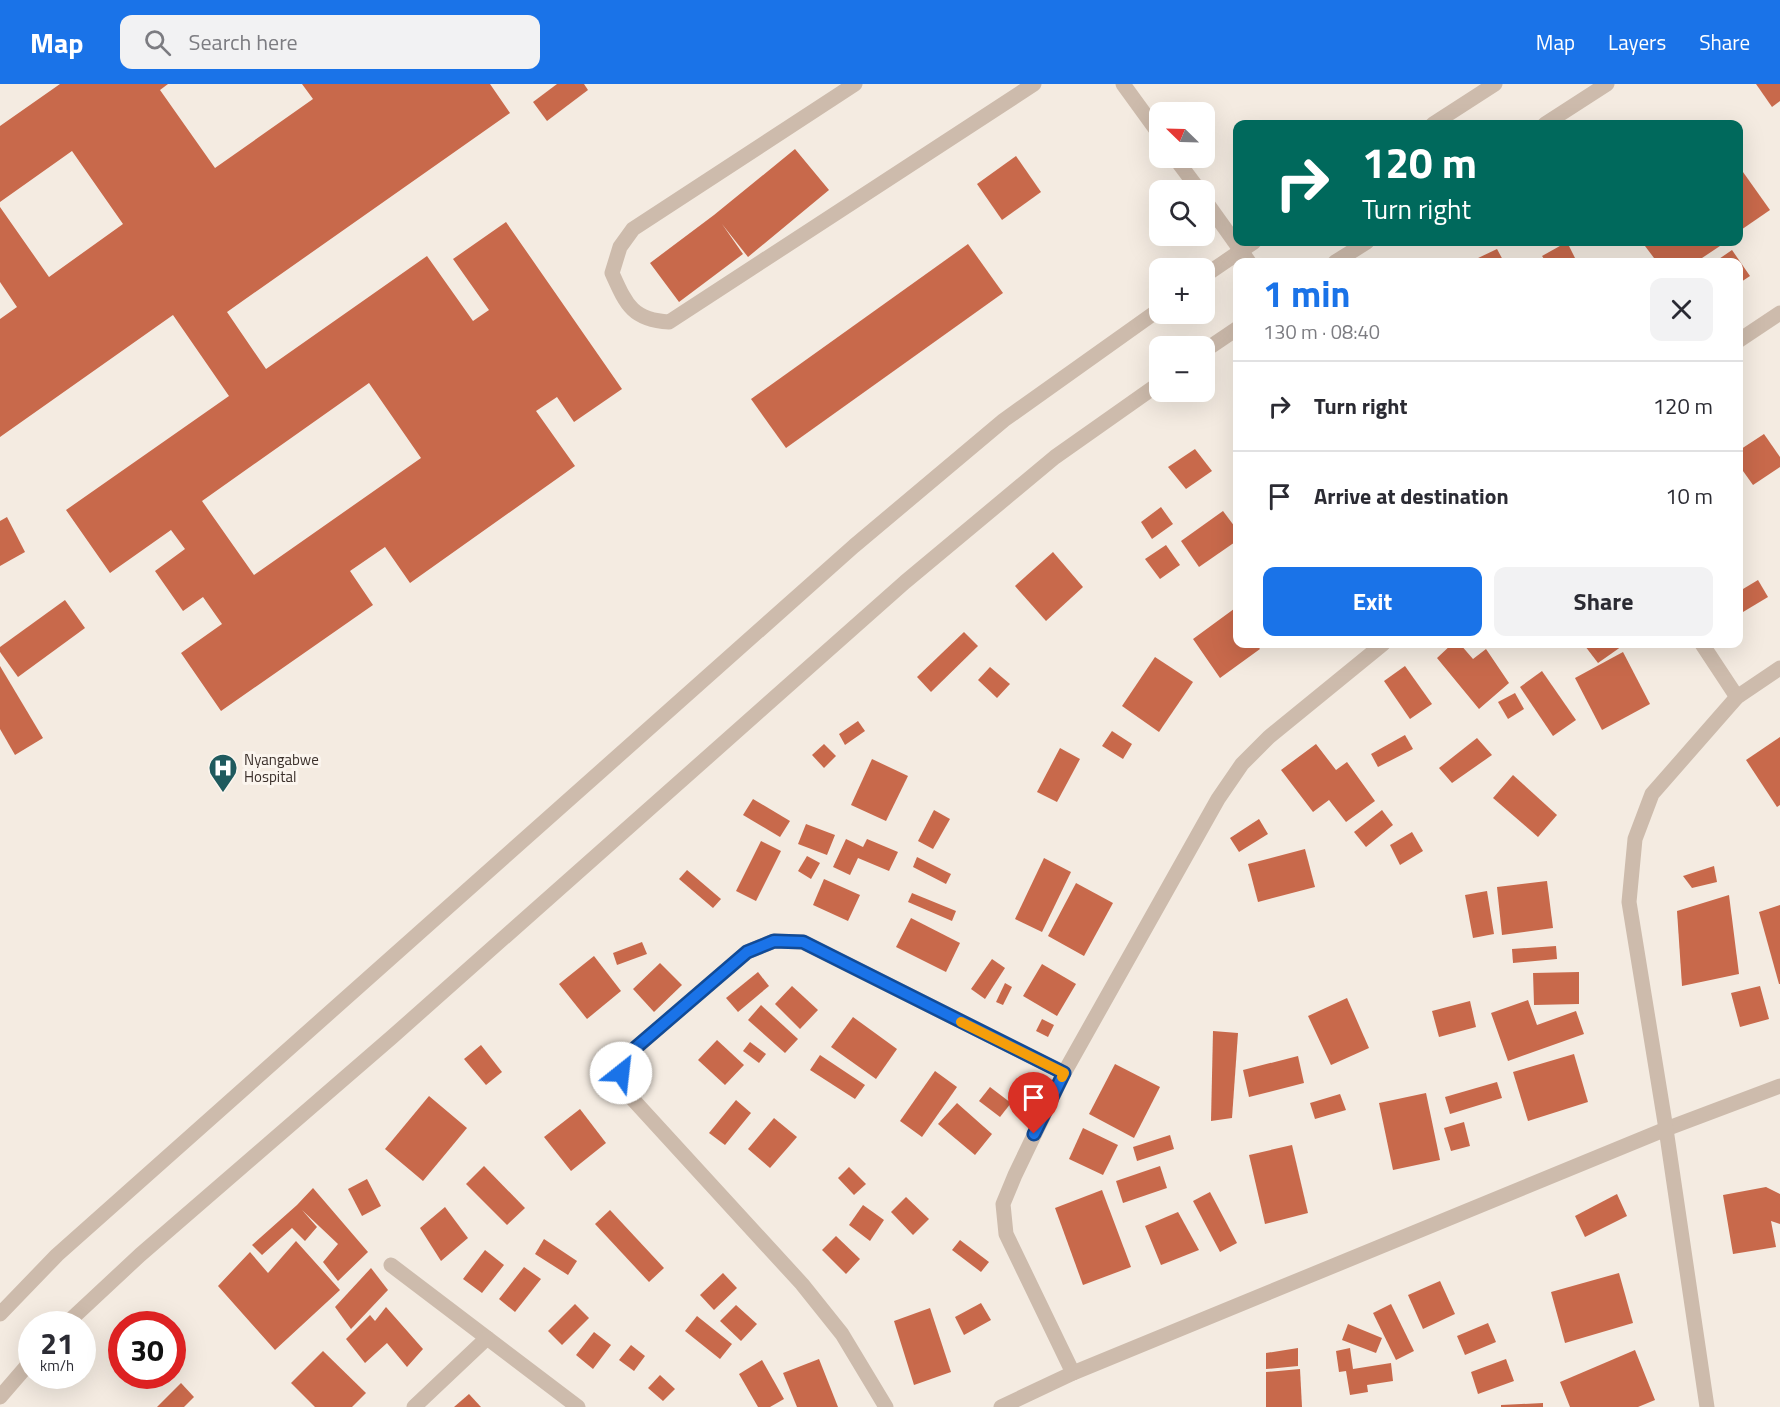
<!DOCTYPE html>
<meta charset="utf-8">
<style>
body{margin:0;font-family:"Titillium Web",sans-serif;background:#f2f2f3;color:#2b2b33;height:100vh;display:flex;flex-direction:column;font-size:22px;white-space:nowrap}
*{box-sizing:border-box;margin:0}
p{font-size:20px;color:#7c7c81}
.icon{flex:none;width:33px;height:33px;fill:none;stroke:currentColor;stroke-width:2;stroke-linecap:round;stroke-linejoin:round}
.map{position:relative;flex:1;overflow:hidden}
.drawer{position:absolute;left:1233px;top:174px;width:510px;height:390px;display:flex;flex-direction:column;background:#fff;border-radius:12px;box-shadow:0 6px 24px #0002}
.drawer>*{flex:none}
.guide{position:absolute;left:1233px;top:36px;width:510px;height:126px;border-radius:12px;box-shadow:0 6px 24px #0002;background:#00695c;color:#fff;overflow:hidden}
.needle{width:39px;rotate:293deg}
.tools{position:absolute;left:1149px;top:18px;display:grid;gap:12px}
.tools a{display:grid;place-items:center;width:66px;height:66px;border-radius:12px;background:#fff;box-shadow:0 6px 24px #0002;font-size:30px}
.speed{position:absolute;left:18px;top:1227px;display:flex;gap:12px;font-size:30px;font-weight:700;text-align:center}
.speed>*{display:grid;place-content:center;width:78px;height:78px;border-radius:50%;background:#fff;box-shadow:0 6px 24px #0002;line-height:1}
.speed small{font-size:15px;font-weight:400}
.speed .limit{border:9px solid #d22;background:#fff;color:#111}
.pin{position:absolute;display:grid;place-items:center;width:51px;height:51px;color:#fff;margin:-62px -26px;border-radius:50% 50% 50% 0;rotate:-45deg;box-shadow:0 0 6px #0007}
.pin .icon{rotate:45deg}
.me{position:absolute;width:66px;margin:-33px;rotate:29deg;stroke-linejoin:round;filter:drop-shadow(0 0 4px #0008)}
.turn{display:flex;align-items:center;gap:21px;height:126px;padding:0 30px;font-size:27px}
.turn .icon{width:78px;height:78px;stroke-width:2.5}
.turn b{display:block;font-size:42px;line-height:51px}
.round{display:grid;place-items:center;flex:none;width:63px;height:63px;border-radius:12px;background:#f2f2f3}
.head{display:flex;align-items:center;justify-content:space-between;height:102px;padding:0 30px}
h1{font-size:36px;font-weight:700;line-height:45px;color:#1a73e8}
.cta{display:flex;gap:12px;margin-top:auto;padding:12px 30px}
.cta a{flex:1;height:69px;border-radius:12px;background:#1a73e8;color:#fff;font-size:24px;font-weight:700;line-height:69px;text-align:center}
.cta a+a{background:#f2f2f3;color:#2b2b33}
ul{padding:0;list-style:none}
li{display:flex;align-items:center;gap:18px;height:90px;padding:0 30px;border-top:2px solid #e1e1e2}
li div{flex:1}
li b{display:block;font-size:22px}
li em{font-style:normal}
header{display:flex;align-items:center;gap:36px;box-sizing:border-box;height:84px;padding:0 30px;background:#1a73e8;color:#fff}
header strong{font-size:28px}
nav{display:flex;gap:33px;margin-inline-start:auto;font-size:21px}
.search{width:420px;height:54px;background:#f2f2f3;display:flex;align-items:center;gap:15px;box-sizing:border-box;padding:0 21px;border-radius:12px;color:#7c7c81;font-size:22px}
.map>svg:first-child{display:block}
.building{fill:#c8694b;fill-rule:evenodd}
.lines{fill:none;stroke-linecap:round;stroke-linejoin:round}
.service{stroke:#cdbbac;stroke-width:15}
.minor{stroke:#cdbbac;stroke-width:15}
.tertiary{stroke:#cdbbac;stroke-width:15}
.route-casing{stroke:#114b97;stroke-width:15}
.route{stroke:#1a73e8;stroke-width:10}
.slow{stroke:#f59e0b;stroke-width:10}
.labels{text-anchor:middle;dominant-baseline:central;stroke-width:6;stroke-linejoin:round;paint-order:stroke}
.poi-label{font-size:15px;fill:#3b302b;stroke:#fbf5ee;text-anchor:start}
</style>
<header>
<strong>Map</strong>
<div class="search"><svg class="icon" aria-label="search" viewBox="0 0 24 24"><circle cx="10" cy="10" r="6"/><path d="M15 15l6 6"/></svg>Search here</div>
<nav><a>Map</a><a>Layers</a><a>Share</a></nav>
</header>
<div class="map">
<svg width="1780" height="1323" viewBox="0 0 1780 1323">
<rect width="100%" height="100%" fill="#f4ebe1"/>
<g class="building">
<path d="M60,0H168L160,6L215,84L313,15L302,0H490L510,29L227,228L266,285L427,172L473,237L489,226L453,175L506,138L622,305L574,338L557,313L536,327L575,382L410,499L385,463L350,487L373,521L221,627L181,569L222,540L203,513L183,527L155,487L185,465L171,446L110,489L66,426L229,312L173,231L0,353V235L17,223L0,198V123L49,193L123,140L72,67L0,118V42ZM369,299L421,374L254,491L202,417Z"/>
<path d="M557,0H584L588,6L547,37L533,18Z"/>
<path d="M1756,0H1780V17L1772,23Z"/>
<path d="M795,65L829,106L748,173L722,140L743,170L679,218L650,179L714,131Z"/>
<path d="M1016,72L1041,108L1002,136L977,100Z"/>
<path d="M1738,81L1770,126L1738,148Z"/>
<path d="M1567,158L1577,178H1546L1542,172Z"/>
<path d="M1642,158H1726L1696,178H1657Z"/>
<path d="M968,160L1003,209L786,364L751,315Z"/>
<path d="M1497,165L1504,178H1478L1476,175Z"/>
<path d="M1732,166L1750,192L1738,200V178L1716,177Z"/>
<path d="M1764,350L1780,373V383L1753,401L1738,380V367Z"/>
<path d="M1195,365L1212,387L1186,405L1168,383Z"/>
<path d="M1161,423L1173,440L1152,455L1141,438Z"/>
<path d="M1223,427L1238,447V456L1199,483L1181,457Z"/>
<path d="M7,433L25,468L0,482V437Z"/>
<path d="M1166,461L1180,481L1160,495L1145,475Z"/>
<path d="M1053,468L1083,503L1046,537L1015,502Z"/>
<path d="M1758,496L1768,513L1743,528L1738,520V508Z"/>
<path d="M65,516L85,544L18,593L0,568V563Z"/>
<path d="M1238,522V560H1256L1260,565L1220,594L1193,555Z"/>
<path d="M964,548L978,562L931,608L917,593Z"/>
<path d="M1452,560H1460L1473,575L1486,565L1509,599L1479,625L1437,574Z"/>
<path d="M1588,560H1625L1598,579L1585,562Z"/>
<path d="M1623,568L1650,620L1602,646L1575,594Z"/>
<path d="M1155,573L1193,598L1159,648L1122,622Z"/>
<path d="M0,582L43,654L15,671L0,645Z"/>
<path d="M1405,582L1432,620L1410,635L1384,597Z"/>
<path d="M990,583L1010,600L997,614L978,596Z"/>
<path d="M1542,587L1576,636L1553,652L1520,603Z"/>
<path d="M1515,609L1524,625L1508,635L1498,618Z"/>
<path d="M858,637L865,647L845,661L839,650Z"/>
<path d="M1112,647L1132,660L1123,675L1102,662Z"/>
<path d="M1405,651L1413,665L1378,683L1371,670Z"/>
<path d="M1780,653V721L1777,723L1746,676Z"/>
<path d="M1477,654L1492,671L1452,699L1439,684Z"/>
<path d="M824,660L836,672L824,684L812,671Z"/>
<path d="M1316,660L1336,686L1347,678L1375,717L1346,738L1329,716L1313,728L1281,686Z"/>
<path d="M1060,664L1080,675L1057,718L1037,708Z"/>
<path d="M872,675L908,692L886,737L851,721Z"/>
<path d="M1513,691L1557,731L1538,753L1493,714Z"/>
<path d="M753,715L790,737L780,753L743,731Z"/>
<path d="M934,726L950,735L933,765L918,757Z"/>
<path d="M1382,726L1393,741L1366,763L1354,748Z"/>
<path d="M1259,735L1268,750L1239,768L1230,754Z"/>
<path d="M806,740L835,751L827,771L798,760Z"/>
<path d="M1412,748L1423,767L1400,781L1390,761Z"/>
<path d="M846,755L863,763L867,755L898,768L889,787L858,774L850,791L833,783Z"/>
<path d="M761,757L781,767L756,817L736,807Z"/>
<path d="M1305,765L1315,803L1258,818L1248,780Z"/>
<path d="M807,772L820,779L811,795L798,787Z"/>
<path d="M917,773L951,790L946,800L913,783Z"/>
<path d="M1044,774L1071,788L1042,848L1015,835Z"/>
<path d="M1714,782L1717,798L1692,804L1683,792Z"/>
<path d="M687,786L721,815L713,824L679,795Z"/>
<path d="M824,795L860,811L848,837L813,821Z"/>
<path d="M1547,797L1553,844L1502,851L1497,803Z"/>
<path d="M1076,799L1113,819L1084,872L1048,852Z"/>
<path d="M1487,807L1494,850L1473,854L1465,811Z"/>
<path d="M912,809L956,827L952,837L908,818Z"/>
<path d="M1729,811L1739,890L1682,902L1677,827Z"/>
<path d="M1780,821V900H1779L1759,828Z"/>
<path d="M911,834L960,859L946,888L896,863Z"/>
<path d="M642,858L647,870L617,881L613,869Z"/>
<path d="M1556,862L1557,875L1513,879L1512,865Z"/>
<path d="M594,872L621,907L587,935L559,900Z"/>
<path d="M992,875L1005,884L985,915L971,905Z"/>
<path d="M660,879L682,901L654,928L633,905Z"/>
<path d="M1042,880L1076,900L1057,932L1023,912Z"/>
<path d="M758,888L769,902L738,928L726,914Z"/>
<path d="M1579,888V920L1534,921L1533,889Z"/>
<path d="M1005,899L1012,903L1003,921L996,918Z"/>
<path d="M792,902L818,926L800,945L775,920Z"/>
<path d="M1760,902L1769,935L1740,943L1731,909Z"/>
<path d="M1347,914L1369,964L1331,981L1308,932Z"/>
<path d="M1528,916L1537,941L1576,927L1584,950L1508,977L1491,929Z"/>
<path d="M1470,917L1476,943L1439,953L1432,927Z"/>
<path d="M761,921L798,955L785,969L748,936Z"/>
<path d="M853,933L897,965L876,995L831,963Z"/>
<path d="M1042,935L1054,941L1048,953L1036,947Z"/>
<path d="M1213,947L1238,949L1232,1034L1211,1037Z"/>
<path d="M717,956L744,981L725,1001L698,976Z"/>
<path d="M750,958L766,970L759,979L743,967Z"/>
<path d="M481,961L502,988L486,1001L464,975Z"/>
<path d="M1574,970L1588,1018L1528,1037L1513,988Z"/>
<path d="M820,971L865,1001L855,1015L810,986Z"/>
<path d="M1298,972L1304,999L1249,1013L1243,986Z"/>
<path d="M1115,980L1160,1003L1134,1054L1089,1030Z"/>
<path d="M935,987L957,1003L922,1053L900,1037Z"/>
<path d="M1497,998L1502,1014L1450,1030L1445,1013Z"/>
<path d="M990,1003L1011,1019L1000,1033L979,1017Z"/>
<path d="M1426,1009L1440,1076L1393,1086L1379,1019Z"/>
<path d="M1340,1010L1346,1026L1315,1035L1310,1019Z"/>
<path d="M429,1012L467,1044L423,1097L385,1065Z"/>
<path d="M736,1016L751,1029L725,1061L709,1049Z"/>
<path d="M957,1019L992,1050L975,1071L938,1040Z"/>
<path d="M580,1025L606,1059L571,1087L544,1053Z"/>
<path d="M774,1034L797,1053L770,1084L748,1065Z"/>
<path d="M1464,1038L1470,1062L1451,1067L1444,1044Z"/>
<path d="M1083,1044L1118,1061L1103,1091L1069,1075Z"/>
<path d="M1170,1051L1174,1065L1137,1077L1133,1063Z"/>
<path d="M1292,1061L1308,1129L1265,1140L1249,1071Z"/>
<path d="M484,1082L525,1124L507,1141L466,1100Z"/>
<path d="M1160,1082L1167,1104L1123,1119L1116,1097Z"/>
<path d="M849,1083L866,1100L854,1111L838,1094Z"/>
<path d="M367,1095L381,1122L362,1132L348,1105Z"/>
<path d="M1766,1103L1780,1110V1140L1771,1137L1776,1163L1733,1170L1723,1111Z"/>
<path d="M313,1104L368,1168L338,1197L323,1178L338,1160L302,1126L317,1143L305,1157L292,1144L262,1171L252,1161L297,1121Z"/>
<path d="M1102,1106L1131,1183L1083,1201L1055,1124Z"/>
<path d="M1210,1108L1237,1159L1220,1168L1193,1117Z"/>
<path d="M1617,1110L1627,1132L1585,1153L1575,1132Z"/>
<path d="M906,1113L929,1135L913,1151L891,1128Z"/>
<path d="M863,1121L884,1136L870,1157L849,1141Z"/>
<path d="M445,1123L468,1154L441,1177L420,1144Z"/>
<path d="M610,1126L664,1184L649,1198L595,1140Z"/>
<path d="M1178,1128L1199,1166L1161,1181L1145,1142Z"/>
<path d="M836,1152L860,1175L846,1190L822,1166Z"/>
<path d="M544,1155L577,1177L568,1191L535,1170Z"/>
<path d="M960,1156L989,1178L981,1188L952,1166Z"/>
<path d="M296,1157L340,1206L275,1266L218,1202L250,1168L268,1189Z"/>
<path d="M485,1166L504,1181L482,1209L463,1195Z"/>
<path d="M524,1183L541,1195L515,1228L499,1215Z"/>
<path d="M371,1184L388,1206L351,1245L335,1223Z"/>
<path d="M723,1189L737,1204L714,1226L700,1211Z"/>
<path d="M1619,1189L1633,1239L1565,1259L1551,1208Z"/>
<path d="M1440,1197L1455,1230L1423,1245L1408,1211Z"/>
<path d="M981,1219L991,1236L964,1251L955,1233Z"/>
<path d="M575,1220L589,1234L562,1261L548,1247Z"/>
<path d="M1391,1220L1414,1267L1396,1276L1373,1229Z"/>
<path d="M736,1221L757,1240L741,1257L720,1237Z"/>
<path d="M386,1223L423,1265L407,1283L387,1259L365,1279L346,1255L370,1231L375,1237Z"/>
<path d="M930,1224L951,1288L914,1301L894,1237Z"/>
<path d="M697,1232L732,1260L720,1275L685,1247Z"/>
<path d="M1488,1239L1496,1258L1465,1271L1457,1252Z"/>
<path d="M1348,1240L1382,1254L1376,1269L1342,1256Z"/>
<path d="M594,1248L611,1261L593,1285L576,1271Z"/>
<path d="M631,1261L645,1272L634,1287L619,1276Z"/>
<path d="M1298,1264V1282L1266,1285V1269Z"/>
<path d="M1350,1264L1353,1285L1391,1279L1393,1297L1367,1301L1368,1308L1350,1311L1346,1287L1339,1288L1336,1267Z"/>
<path d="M1635,1266L1655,1316L1638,1323H1570L1560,1298Z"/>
<path d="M323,1267L366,1309L352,1323H315L291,1299Z"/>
<path d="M819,1275L838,1323H797L783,1289Z"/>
<path d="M1506,1275L1514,1297L1478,1310L1471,1288Z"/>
<path d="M762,1276L784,1315L770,1323H758L739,1290Z"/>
<path d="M1300,1285L1302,1323H1266V1288Z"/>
<path d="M660,1291L675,1305L663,1317L648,1304Z"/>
<path d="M181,1299L194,1313L184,1323H157Z"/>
<path d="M469,1310L481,1323H454Z"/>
<path d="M1543,1319V1323H1501V1321Z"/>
</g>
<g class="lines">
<g class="service">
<path d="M855,0L633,145L620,163L612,189C626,220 632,236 669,238L1034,0"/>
<path d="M1123,0L1160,51"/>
<path d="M1175,74L1199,106"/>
<path d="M1204,115L1249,178"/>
</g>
<g class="minor">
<path d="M1738,257L1780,229"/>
<path d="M1702,560L1737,613"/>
<path d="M391,1181L578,1323"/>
<path d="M1073,1289L1006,1150L1003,1120L1015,1091L1064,989L1218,715L1242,680L1269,653L1383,560"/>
<path d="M414,1323L487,1254"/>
<path d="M886,1323L842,1250L802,1200L627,1009L621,989L626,972L747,868L774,857L803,858L1064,989"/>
<path d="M1001,1323L1073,1289L1666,1045L1780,1002"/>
<path d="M1707,1323L1666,1045L1629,818L1635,755L1652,710L1737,613L1780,584"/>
</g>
<g class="tertiary">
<path d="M1433,40L1495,0"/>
<path d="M1545,40L1607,0"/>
<path d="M1335,178L1367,158"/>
<path d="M1204,192L1254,158"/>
<path d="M1204,267L1238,244"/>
<path d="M0,1230L57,1171L854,462L1004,336L1160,225"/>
<path d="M66,1240L140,1171L392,953L905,498L1055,373L1160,299"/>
<path d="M0,1313L32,1276"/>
</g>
</g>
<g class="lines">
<g class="route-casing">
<path id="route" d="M621,989L626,972L747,868L774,857L803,858L1064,989L1034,1050"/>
</g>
<use href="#route" class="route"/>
<path class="slow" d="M961,938L1064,989L1062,993"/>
</g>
<defs>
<g id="hospital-pin" transform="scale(1.5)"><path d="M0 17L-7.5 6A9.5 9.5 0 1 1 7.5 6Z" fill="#1f5a5e" stroke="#fbf5ee"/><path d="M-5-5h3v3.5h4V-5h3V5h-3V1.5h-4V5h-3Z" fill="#fff"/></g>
</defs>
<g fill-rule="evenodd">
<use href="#hospital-pin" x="223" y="684"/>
</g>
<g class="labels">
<g class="poi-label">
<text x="244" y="675">Nyangabwe<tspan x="244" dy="17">Hospital</tspan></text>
</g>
</g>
</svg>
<div class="tools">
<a><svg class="needle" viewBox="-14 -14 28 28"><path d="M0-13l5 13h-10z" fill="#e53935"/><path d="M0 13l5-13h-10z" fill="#7c7c81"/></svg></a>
<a><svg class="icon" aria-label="search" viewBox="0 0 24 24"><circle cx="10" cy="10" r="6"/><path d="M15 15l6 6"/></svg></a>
<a>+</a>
<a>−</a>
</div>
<div class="speed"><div>21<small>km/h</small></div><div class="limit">30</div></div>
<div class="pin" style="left:1034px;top:1050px;background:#d93025"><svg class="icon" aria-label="arrive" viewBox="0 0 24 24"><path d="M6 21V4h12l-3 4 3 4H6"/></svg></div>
<svg class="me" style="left:621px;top:989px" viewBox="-20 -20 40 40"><circle r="19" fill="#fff"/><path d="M0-13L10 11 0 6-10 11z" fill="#1a73e8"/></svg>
<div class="guide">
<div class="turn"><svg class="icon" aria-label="right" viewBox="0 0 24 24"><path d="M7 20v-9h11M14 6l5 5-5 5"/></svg><div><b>120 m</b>Turn right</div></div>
</div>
<section class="drawer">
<div class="head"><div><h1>1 min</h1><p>130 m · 08:40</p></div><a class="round"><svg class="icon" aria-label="close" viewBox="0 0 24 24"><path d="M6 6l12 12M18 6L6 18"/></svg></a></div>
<ul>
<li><svg class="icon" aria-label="right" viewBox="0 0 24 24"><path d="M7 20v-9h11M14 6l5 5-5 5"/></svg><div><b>Turn right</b></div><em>120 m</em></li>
<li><svg class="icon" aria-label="arrive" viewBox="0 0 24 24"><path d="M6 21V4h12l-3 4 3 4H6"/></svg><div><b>Arrive at destination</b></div><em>10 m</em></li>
</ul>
<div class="cta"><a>Exit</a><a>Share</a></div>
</section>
</div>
